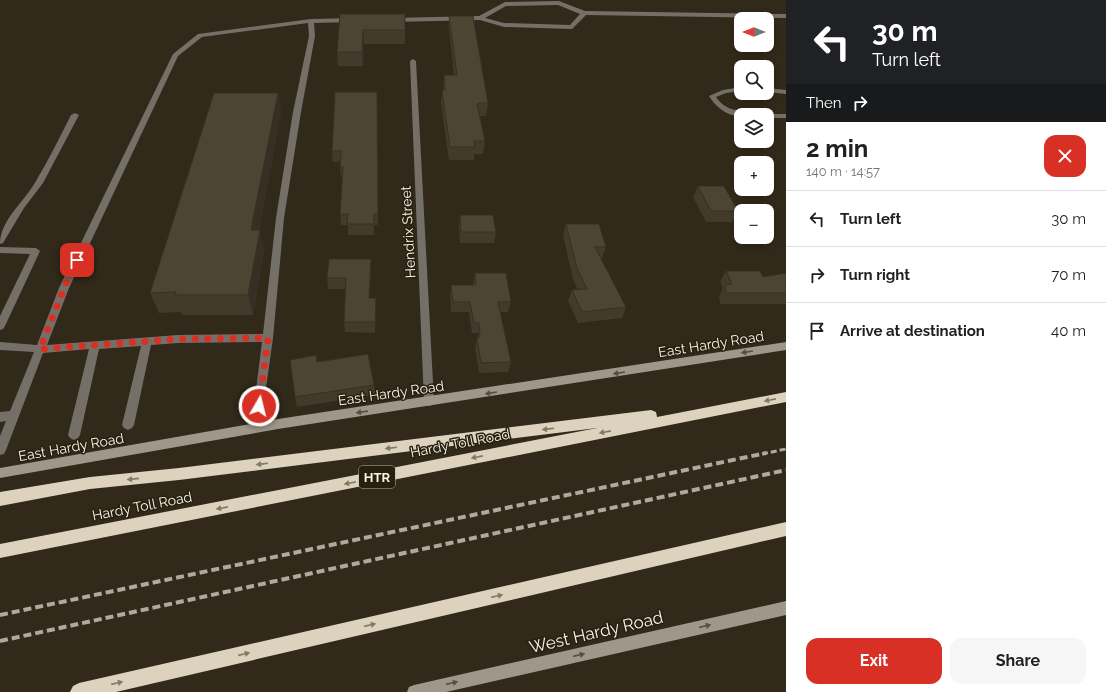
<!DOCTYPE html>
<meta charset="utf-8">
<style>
body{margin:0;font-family:Raleway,sans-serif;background:#f6f6f6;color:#202124;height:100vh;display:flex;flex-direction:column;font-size:15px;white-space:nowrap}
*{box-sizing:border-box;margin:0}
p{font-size:13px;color:#757577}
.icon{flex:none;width:22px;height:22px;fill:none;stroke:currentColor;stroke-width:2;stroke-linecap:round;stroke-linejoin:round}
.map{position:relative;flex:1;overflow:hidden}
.drawer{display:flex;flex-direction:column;background:#fff;width:320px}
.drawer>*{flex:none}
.hud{background:#202124;color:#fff;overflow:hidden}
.needle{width:26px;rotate:270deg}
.controls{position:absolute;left:734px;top:12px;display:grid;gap:8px}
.controls a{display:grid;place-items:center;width:40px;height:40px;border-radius:8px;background:#fff;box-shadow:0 2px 6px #0003;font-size:20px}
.pin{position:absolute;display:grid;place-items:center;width:34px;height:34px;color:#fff;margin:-17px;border-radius:8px;box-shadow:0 2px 6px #0006}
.me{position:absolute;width:44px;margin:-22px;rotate:8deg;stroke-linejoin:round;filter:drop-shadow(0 0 3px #0008)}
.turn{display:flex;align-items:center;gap:14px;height:84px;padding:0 20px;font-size:18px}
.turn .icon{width:52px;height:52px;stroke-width:2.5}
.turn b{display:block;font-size:28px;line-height:34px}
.then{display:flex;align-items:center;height:38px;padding:0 20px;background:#0003;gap:8px;font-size:15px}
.round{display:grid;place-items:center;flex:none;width:42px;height:42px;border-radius:12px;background:#f6f6f6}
.headline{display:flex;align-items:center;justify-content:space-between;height:68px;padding:0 20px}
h1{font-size:24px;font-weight:700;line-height:30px}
.primary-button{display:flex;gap:8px;margin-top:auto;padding:8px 20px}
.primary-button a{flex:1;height:46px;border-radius:12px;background:#d93025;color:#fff;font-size:16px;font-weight:700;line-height:46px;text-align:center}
.primary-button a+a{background:#f6f6f6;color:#202124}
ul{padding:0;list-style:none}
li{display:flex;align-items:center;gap:12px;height:56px;padding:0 20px;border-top:1px solid #e0e0e0}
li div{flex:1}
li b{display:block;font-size:15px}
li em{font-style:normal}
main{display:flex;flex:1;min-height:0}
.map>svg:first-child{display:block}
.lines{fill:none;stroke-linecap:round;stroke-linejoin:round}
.service{fill:#747068;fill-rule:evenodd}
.minor{fill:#747068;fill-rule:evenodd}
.secondary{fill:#9e988b;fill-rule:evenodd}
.motorway{fill:#dcd2be;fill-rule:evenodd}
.rail-far1{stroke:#b0aa9e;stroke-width:3;stroke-dasharray:6 3;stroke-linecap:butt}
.rail{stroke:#b0aa9e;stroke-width:4;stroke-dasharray:8 4;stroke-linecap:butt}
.wall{fill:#423b2c}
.shaded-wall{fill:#363024}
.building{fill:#4d4533;stroke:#363024}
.oneway{fill:#575041}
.oneway2{fill:#827966}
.route{stroke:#d93025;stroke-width:7;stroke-dasharray:0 12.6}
.labels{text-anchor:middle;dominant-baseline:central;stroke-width:3;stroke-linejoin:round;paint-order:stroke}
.shield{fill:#27200f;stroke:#bab4a8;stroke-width:1}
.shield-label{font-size:13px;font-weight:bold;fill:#f9f4ea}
.street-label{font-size:14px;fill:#f9f4ea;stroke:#27200f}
.near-street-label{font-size:17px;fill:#f9f4ea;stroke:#27200f}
</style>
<main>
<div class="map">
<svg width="786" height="692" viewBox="0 0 786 692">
<rect width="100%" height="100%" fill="#312919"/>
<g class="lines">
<g class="service">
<path d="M559,1L585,11L786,14V18L586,15L572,29L504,27L480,20L392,22L389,20L392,18L479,16L505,2ZM558,5L580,14L570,25L504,23L485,18L506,6Z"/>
<path d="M311,19L354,18L357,20L354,22L314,23L315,36L301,112L284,218L273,338L263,409L259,411L255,409L254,406L262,342L178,343L151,345L134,425L132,428L128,430L124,428L122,425L141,346L99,349L80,435L78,438L74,440L70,438L68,435L89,349L43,353L6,450L4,454L0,455V436L6,421L0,422V412L10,411L34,352L0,350V342L37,345L59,288L173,54L198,34ZM308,23L309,36L293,112L276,218L263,334L178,335L47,345L69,288L178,56L202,37Z"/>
<path d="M741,87V91L726,93L716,97C728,114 738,107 750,115C746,115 742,116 741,116C727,117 715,106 709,96L723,90Z"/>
<path d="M767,88L786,90V94L767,92Z"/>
<path d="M75,113L79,115L43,183L24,208L3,243L0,244C0,220 25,201 36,181C49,159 60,137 71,115Z"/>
<path d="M767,114H786V118H767V115H764Z"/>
<path d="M0,247L36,248L40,251L5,326L3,329L0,330V316L30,254L0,253Z"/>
</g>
<path class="minor" d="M413,59L416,61L434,402L433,405L429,406L425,405L424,402L410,61Z"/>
<g class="secondary">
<path d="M786,342V350L278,429L0,478V468L278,419Z"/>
<path d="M786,601V615L446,692H407L409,687L414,685Z"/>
</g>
<g class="motorway">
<path d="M786,392V402L0,558V544L597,428L179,480L90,489L0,506V492L90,477L179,468L651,410L656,412L657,417Z"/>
<path d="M786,522V536L116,692H70L73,686L79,683Z"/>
</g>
<path class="rail-far1" d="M762,454L786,449"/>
<g class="rail">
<path d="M0,615L766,453"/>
<path d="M0,641L786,470"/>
</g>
</g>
<g class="wall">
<path d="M340,14H405V44H364L363,66H338L337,52Z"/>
<path d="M449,16L488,103L486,116H480L485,141L483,154H474V160H449L441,103L442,91H443L444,75H454L449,28Z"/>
<path d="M377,92L378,225H374V235H348V225H341L340,214L343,178H341L340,167L341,161L333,162L332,151Z"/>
<path d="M278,93L281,113L259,230L264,250L253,315H183L181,312L159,313L150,293Z"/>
<path d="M698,186L738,211L732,222H706L693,197Z"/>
<path d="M460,215L496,232L494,243H460L459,226Z"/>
<path d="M566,224L606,247L602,258H600L626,307L622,318L578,323L568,301L572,290H578L573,279L563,235Z"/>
<path d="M371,270L370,298H376V309L375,333L345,332L344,322L346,289H328L327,278Z"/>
<path d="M726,271L763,277L786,273V304H720L719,296L723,288L720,282Z"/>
<path d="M475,273L511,302L508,312H500L511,362L508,372L479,373L475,348L477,338H478V333H472L469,312H451L450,296L451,285H473Z"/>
<path d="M317,362L374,385L375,395L297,407L295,397Z"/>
</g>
<g class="shaded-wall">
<path d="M363,30L364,44L363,66L362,52Z"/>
<path d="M278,93L281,113L255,250L251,230Z"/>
<path d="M260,230L264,250L253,315L248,295Z"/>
<path d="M371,259V270L369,309V298Z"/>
<path d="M376,298V309L375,333V322Z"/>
</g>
<g class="building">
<path d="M340,14H405V30H363L362,52H337Z"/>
<path d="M449,16H473L488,103H479V104H477L485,141H474L475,147H450L442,91L445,90L444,75H457Z"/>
<path d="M335,92H377L378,214H374V224H347L348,214H340L343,167H340L341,151H332Z"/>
<path d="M214,93H278L251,230H260L248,295H175L176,292L150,293Z"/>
<path d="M698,186H724L738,211H711Z"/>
<path d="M460,215H493L496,232H461Z"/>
<path d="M566,224H599L606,247H595L626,307L582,312L572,290L587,289L577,268Z"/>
<path d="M329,259H371L369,298H376L375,322H344L346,278H327Z"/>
<path d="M726,271H760L763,277L786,273V293H726L725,285L732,284Z"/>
<path d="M475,273H506L511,302H498L511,362L481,363L477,338L480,337L479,323H474L470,302H453L451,285H476Z"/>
<path d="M368,354L374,385L295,397L290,360L316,355L317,362Z"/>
</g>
<defs><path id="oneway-solid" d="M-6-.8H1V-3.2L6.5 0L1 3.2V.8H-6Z"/></defs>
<g class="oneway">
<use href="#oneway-solid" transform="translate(747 352) rotate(171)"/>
<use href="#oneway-solid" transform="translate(619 373) rotate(171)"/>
<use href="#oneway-solid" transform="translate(491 393) rotate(171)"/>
<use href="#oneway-solid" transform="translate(362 412) rotate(172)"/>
<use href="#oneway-solid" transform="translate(705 626) rotate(-13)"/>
<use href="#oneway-solid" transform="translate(579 655) rotate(-13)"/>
<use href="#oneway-solid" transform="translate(452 683) rotate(-13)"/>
</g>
<g class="oneway2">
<use href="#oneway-solid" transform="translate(770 400) rotate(169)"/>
<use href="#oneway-solid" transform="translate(548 429) rotate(173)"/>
<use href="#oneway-solid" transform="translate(605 432) rotate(169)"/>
<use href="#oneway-solid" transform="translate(391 448) rotate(173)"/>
<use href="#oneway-solid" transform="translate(477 457) rotate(169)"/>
<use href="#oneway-solid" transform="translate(262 464) rotate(173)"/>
<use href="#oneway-solid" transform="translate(133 479) rotate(174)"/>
<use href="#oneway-solid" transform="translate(350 483) rotate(169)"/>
<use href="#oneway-solid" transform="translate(222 508) rotate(169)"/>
<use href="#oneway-solid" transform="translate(497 596) rotate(-13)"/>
<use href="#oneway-solid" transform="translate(370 625) rotate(-13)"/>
<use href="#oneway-solid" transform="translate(244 654) rotate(-13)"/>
<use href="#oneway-solid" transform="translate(117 683) rotate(-13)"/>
</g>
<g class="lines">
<path class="route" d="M77,260L64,288L40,349L178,339L268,338L259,406"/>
</g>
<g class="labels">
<rect class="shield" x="359" y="466" width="36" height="22" rx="3"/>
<g class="shield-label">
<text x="377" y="477">HTR</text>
</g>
<g class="street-label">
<text transform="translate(408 232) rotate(-93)">Hendrix Street</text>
<text transform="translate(711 344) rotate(-9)">East Hardy Road</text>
<text transform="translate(391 393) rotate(-8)">East Hardy Road</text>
<text transform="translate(460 443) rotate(-11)">Hardy Toll Road</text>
<text transform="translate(71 447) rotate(-10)">East Hardy Road</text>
<text transform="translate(142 506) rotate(-11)">Hardy Toll Road</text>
</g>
<g class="near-street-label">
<text transform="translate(596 632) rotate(-13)">West Hardy Road</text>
</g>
</g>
</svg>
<div class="controls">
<a><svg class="needle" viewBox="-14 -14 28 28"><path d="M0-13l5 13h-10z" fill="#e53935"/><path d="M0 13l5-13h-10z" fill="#757577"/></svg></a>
<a><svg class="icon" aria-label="search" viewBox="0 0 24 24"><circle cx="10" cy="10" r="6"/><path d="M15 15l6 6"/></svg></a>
<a><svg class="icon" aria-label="layers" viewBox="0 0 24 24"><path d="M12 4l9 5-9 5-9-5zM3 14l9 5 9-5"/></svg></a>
<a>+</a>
<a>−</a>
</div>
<div class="pin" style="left:77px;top:260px;background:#d93025"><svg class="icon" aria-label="arrive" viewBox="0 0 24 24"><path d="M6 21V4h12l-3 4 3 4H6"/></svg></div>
<svg class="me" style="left:259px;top:406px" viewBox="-20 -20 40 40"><circle r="17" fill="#d93025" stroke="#fff" stroke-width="3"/><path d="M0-11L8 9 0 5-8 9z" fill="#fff"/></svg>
</div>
<section class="drawer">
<div class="hud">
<div class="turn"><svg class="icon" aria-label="left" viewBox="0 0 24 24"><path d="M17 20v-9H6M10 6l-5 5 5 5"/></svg><div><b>30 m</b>Turn left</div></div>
<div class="then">Then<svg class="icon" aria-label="right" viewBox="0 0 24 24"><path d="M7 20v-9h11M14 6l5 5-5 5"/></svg></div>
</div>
<div class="headline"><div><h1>2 min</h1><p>140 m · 14:57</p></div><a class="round" style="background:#d93025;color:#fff"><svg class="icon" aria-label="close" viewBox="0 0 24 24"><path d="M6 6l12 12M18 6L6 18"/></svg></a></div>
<ul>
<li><svg class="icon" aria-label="left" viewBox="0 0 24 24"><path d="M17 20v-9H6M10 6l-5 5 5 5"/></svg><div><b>Turn left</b></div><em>30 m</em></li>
<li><svg class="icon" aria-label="right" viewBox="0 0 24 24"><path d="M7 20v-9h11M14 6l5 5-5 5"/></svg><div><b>Turn right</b></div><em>70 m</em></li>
<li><svg class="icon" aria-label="arrive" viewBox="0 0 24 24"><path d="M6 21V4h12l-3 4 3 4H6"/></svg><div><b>Arrive at destination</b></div><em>40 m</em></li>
</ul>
<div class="primary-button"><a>Exit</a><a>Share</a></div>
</section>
</main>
